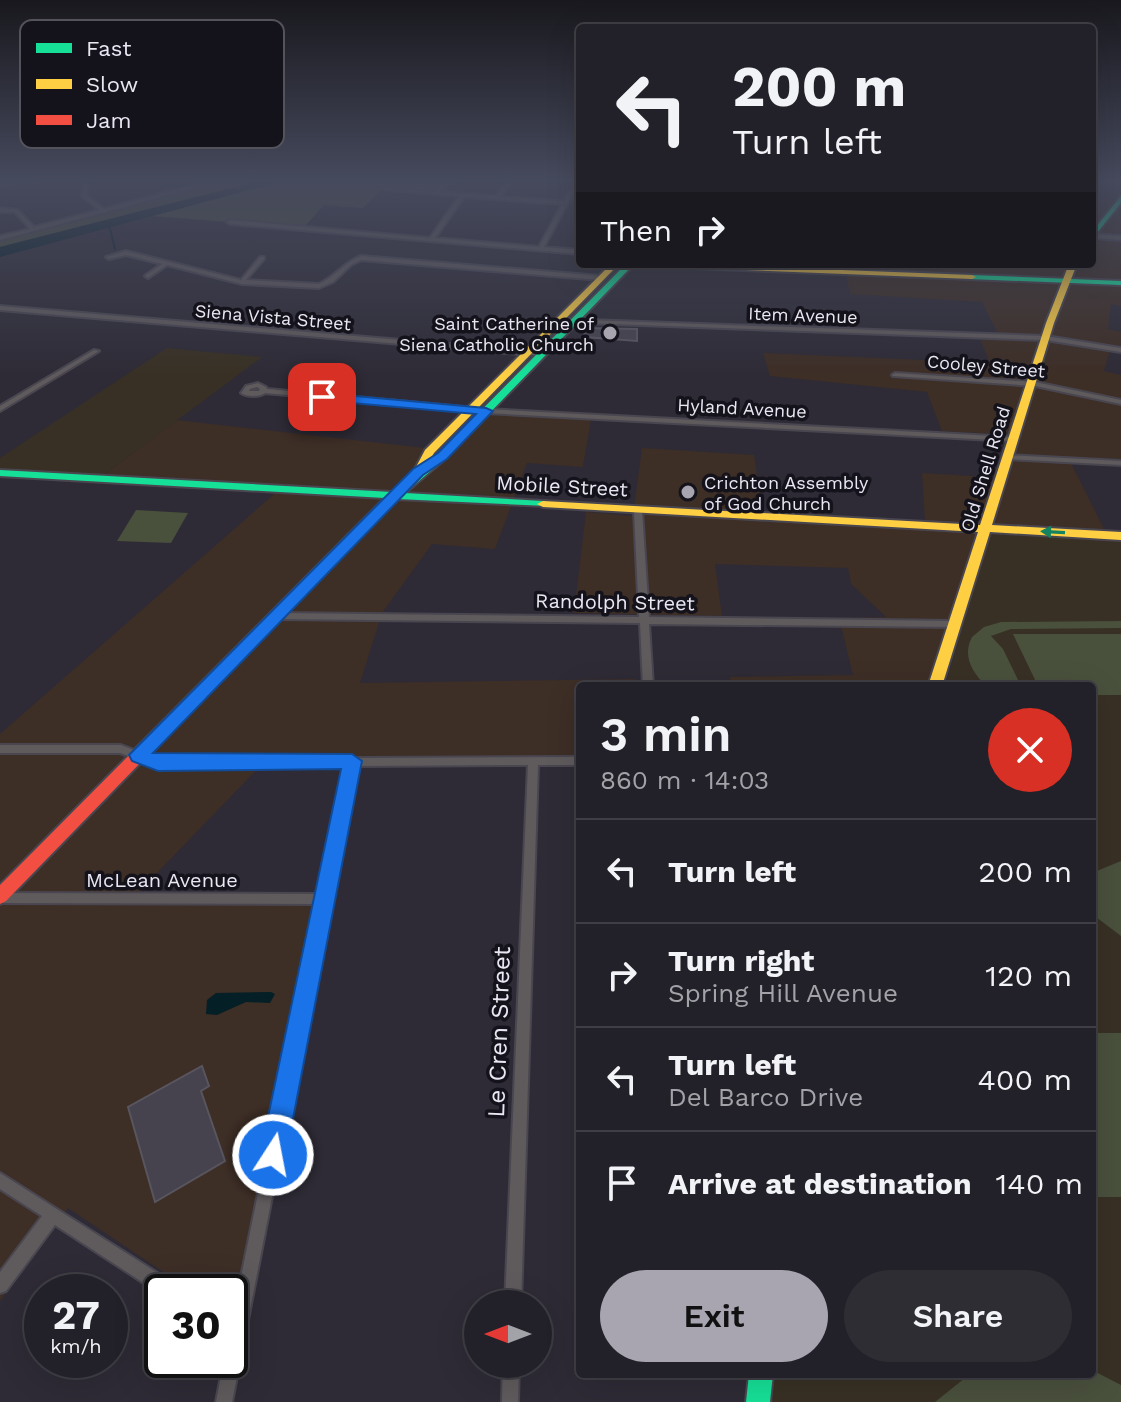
<!DOCTYPE html>
<meta charset="utf-8">
<style>
body{margin:0;font-family:"Work Sans",sans-serif;background:#2e2d34;color:#f1f3f6;height:100vh;display:flex;flex-direction:column;font-size:30px;white-space:nowrap}
*{box-sizing:border-box;margin:0}
p{font-size:26px;color:#a2a3a8}
.icon{flex:none;width:44px;height:44px;fill:none;stroke:currentColor;stroke-width:2;stroke-linecap:round;stroke-linejoin:round}
.map{position:relative;flex:1;overflow:hidden}
.drawer{position:absolute;left:576px;top:682px;width:520px;height:696px;display:flex;flex-direction:column;background:#222028;border-radius:8px;box-shadow:0 8px 32px #0002,0 0 0 2px #3f3e45}
.drawer>*{flex:none}
.guide{position:absolute;left:576px;top:24px;width:520px;height:244px;border-radius:8px;box-shadow:0 8px 32px #0002,0 0 0 2px #3f3e45;background:#222028;color:#f1f3f6;overflow:hidden}
.needle{width:52px;rotate:270deg}
.fabs{position:absolute;left:464px;top:1290px;display:grid;gap:16px}
.fabs a{display:grid;place-items:center;width:88px;height:88px;border-radius:50%;background:#222028;box-shadow:0 8px 32px #0002,0 0 0 2px #3f3e45;font-size:40px}
.speed{position:absolute;left:24px;top:1274px;display:flex;gap:16px;font-size:40px;font-weight:700;text-align:center}
.speed>*{display:grid;place-content:center;width:104px;height:104px;border-radius:50%;background:#222028;box-shadow:0 8px 32px #0002,0 0 0 2px #3f3e45;line-height:1}
.speed small{font-size:20px;font-weight:400}
.speed .limit{border:4px solid #111;border-radius:12px;background:#fff;color:#111}
.pin{position:absolute;display:grid;place-items:center;width:68px;height:68px;color:#fff;margin:-34px;border-radius:16px;box-shadow:0 4px 12px #0006}
.me{position:absolute;width:88px;margin:-44px;rotate:11deg;stroke-linejoin:round;filter:drop-shadow(0 0 6px #0008)}
.turn{display:flex;align-items:center;gap:28px;height:168px;padding:0 24px;font-size:36px}
.turn .icon{width:104px;height:104px;stroke-width:2.5}
.turn b{display:block;font-size:56px;line-height:68px}
.then{display:flex;align-items:center;height:76px;padding:0 24px;background:#0003;gap:16px;font-size:30px}
.round{display:grid;place-items:center;flex:none;width:84px;height:84px;border-radius:42px;background:#2e2d34}
.summary{display:flex;align-items:center;justify-content:space-between;height:136px;padding:0 24px}
h1{font-size:48px;font-weight:600;line-height:60px}
.button{display:flex;gap:16px;margin-top:auto;padding:16px 24px}
.button a{flex:1;height:92px;border-radius:48px;background:#a8a5b1;color:#111;font-size:32px;font-weight:600;line-height:92px;text-align:center}
.button a+a{background:#2e2d34;color:#f1f3f6}
ul{padding:0;list-style:none}
li{display:flex;align-items:center;gap:24px;height:104px;padding:0 24px;border-top:2px solid #3f3e45}
li div{flex:1}
li b{display:block;font-size:30px}
li em{font-style:normal}
.map>svg:first-child{display:block}
.commercial{fill:#3d2e26}
.education{fill:#383024}
.green{fill:#49503c}
.water{fill:#051f27}
.lines{fill:none;stroke-linecap:round;stroke-linejoin:round}
.stream{stroke:#051f27;stroke-width:2}
.building{fill:#46434e;stroke:#58555f;stroke-width:2}
.street-casing{stroke:#494650;stroke-width:4}
.fast-casing{stroke:#494650;stroke-width:4}
.slow-casing{stroke:#494650;stroke-width:4}
.jam-casing{stroke:#494650;stroke-width:4}
.street{fill:#5f5a5c;fill-rule:evenodd}
.fast{fill:#16e098;fill-rule:evenodd}
.slow{fill:#ffcf43;fill-rule:evenodd}
.jam{fill:#f24e42;fill-rule:evenodd}
.oneway{fill:#15835f}
.route{fill:#1a73e8;stroke:#114b97;stroke-width:2}
.poi-dot{fill:#a8a5b1;stroke:#14121a;stroke-width:3}
.labels{text-anchor:middle;dominant-baseline:central;stroke-width:7;stroke-linejoin:round;paint-order:stroke}
.far-street-label{font-size:18px;fill:#eae7f3;stroke:#14121a}
.far-poi-label{font-size:18px;fill:#eae7f3;stroke:#14121a;text-anchor:end}
.street-label{font-size:20px;fill:#eae7f3;stroke:#14121a}
.near-street-label{font-size:24px;fill:#eae7f3;stroke:#14121a}
.key{fill:#14121a;stroke:#54525b;stroke-width:2}
.key-label{font-size:22px;fill:#eae7f3}
</style>
<div class="map">
<svg width="1121" height="1402" viewBox="0 0 1121 1402">
<rect width="100%" height="100%" fill="#2e2b36"/>
<g class="commercial">
<path d="M1092,198L1121,200V306L1111,304L1108,329L1121,332V353L1110,350L1104,371L1121,375V459L1068,457L1106,533L994,524L938,686H731L730,677L853,675L839,618L886,617L851,584L848,568L715,564L722,616L574,613L586,512L633,516L642,448L754,455L762,512L925,521L922,473L1005,478L1020,435L942,431L927,392L770,376L763,353L990,363L980,338H1000L982,302L850,294L844,264H1092Z"/>
<path d="M489,413L591,419L583,467L527,463L495,549L432,544L382,613L360,683L635,679V686H580V756L267,759L129,902L315,905L233,1319L230,1317V1292H193L68,1208L0,1301V734L281,488L102,476L176,420L425,448L450,454Z"/>
</g>
<g class="education">
<path d="M167,348L262,357L102,476L0,469V458Z"/>
<path d="M997,532L1121,539V1402H771L774,1374H1092V686H945L990,534Z"/>
</g>
<g class="green">
<path d="M230,179H267L0,247V240Z"/>
<path d="M289,179H449L436,193L382,189L363,208L324,205L303,228L153,216Z"/>
<path d="M136,510L188,513L171,543L117,541Z"/>
<path d="M1121,621V628L1011,629L991,636L1003,649L1021,686H986C972,672 962,656 972,637L984,627L1001,622Z"/>
<path d="M1013,634H1121V695H1092V686H1038Z"/>
<path d="M1121,861V936L1092,914V873Z"/>
<rect x="1092" y="1033" width="29" height="164"/>
<path d="M1092,1370L1121,1385V1402H935L970,1374H1092Z"/>
</g>
<g class="water">
<path d="M267,179H289L0,257V247Z"/>
<path d="M271,992L275,994L270,1003L246,1002L217,1015L206,1014L207,1000L216,993Z"/>
</g>
<g class="lines">
<path class="stream" d="M109,225L115,249"/>
</g>
<g class="building">
<path d="M585,328L637,329V341L584,337Z"/>
<path d="M202,1066L209,1086L201,1091L225,1161L155,1202L128,1107Z"/>
</g>
<g class="lines">
<g class="street-casing">
<g id="street">
<path d="M30,179H51L0,185V183Z"/>
<path d="M85,179H89L87,196L104,209L217,179H226L106,212V213H102L0,240V236L30,229L15,212H0V208L18,210L34,227L99,210L82,196Z"/>
<path d="M446,179H451L440,192L496,196L508,179H513L501,197L563,201L569,191L580,190V192L573,193L544,247L580,250V254L230,224L227,222L230,220L430,238L459,196L380,189L382,188L435,192ZM464,197L562,204L539,247L435,238Z"/>
<path d="M1092,180L1121,182V184L1092,182Z"/>
<path d="M1093,234L1121,236V240L1093,238Z"/>
<path d="M126,251L241,280L260,257H264V259L246,280L319,284C335,277 344,262 361,256L601,276L604,278L601,280L361,260L351,265L333,282L319,288L242,284L167,265L148,278L145,276L146,275L162,264L126,255L109,259L106,257Z"/>
<path d="M0,306L543,352L546,354L543,356L0,310Z"/>
<path d="M559,319L1046,336L1121,348V352L1046,340L557,322V320Z"/>
<path d="M94,350L99,351L0,411V406Z"/>
<path d="M895,373L1035,382L1121,400V404L1035,386L893,376L892,375Z"/>
<path d="M258,383L266,387L267,389L486,409L1013,437L1017,439L1013,441L486,413L265,393C260,397 246,397 241,393L246,386ZM257,387L260,389L259,391H249L250,389Z"/>
<path d="M1004,455L1121,461V465L1007,459L1003,457Z"/>
<path d="M635,509H641L642,511L649,617L954,621L959,624L954,627L649,624L653,686H643L640,623L276,619L271,616L276,613L639,617L634,511Z"/>
<path d="M0,745H121L158,759L580,757V765H538L521,1304H505L528,765L356,766L232,1402H216L224,1360H230V1331L317,904L0,903V893L320,894L346,766L158,767L120,753H0Z"/>
<path d="M0,1173L178,1286L180,1292H162V1295L55,1225L6,1291L0,1293V1272L42,1216L0,1189Z"/>
<path d="M503,1364H519L518,1402H502Z"/>
</g>
</g>
<g class="fast-casing">
<g id="fast">
<path d="M1121,196V203L1092,239V232Z"/>
<path d="M626,264H634L446,458L405,493L543,501L547,502V506L397,499L356,541L352,542L346,538L348,535L385,498L0,476V470L392,492L438,454Z"/>
<path d="M972,275L1121,281V285L969,279L968,277Z"/>
<path d="M749,1374H773L770,1402H746Z"/>
</g>
</g>
<g class="slow-casing">
<g id="slow">
<path d="M611,264H686L972,275L976,277L972,279L618,265L434,453L425,469H417L416,467L425,450Z"/>
<path d="M1069,264H1077L1054,323L992,525L1121,532V540L990,532L942,686H928L978,532L543,507L537,504L543,501L980,525L1046,323Z"/>
</g>
</g>
<g class="jam-casing">
<path id="jam" d="M352,534L358,538L356,541L6,901L0,904V885L348,535Z"/>
</g>
<use href="#street" class="street"/>
<use href="#fast" class="fast"/>
<use href="#slow" class="slow"/>
<use href="#jam" class="jam"/>
</g>
<defs><path id="oneway-solid" d="M-6-.8H1V-3.2L6.5 0L1 3.2V.8H-6Z" transform="scale(2)"/></defs>
<use class="oneway" href="#oneway-solid" transform="translate(1053 532) rotate(-177)"/>
<linearGradient id="sky" x2="0" y2="1"><stop stop-color="#19181e"/><stop offset="0.48" stop-color="#464a5d"/><stop offset="1" stop-color="#464a5d" stop-opacity="0"/></linearGradient>
<rect width="1121" height="376" fill="url(#sky)"/>
<path class="route" d="M322,393L486,408L493,411L447,459L423,475L153,753L352,754L362,761L286,1155L283,1164L273,1168L264,1164L260,1155L341,769L158,771L132,761L129,755L413,469L438,453L476,414L318,400L316,397Z"/>
<g class="poi-dot">
<circle cx="610" cy="333" r="8"/>
<circle cx="688" cy="492" r="8"/>
</g>
<g class="labels">
<g class="far-street-label">
<text transform="translate(803 315) rotate(2)">Item Avenue</text>
<text transform="translate(273 317) rotate(5)">Siena Vista Street</text>
<text transform="translate(986 366) rotate(5)">Cooley Street</text>
<text transform="translate(742 408) rotate(3)">Hyland Avenue</text>
<text transform="translate(985 469) rotate(-73)">Old Shell Road</text>
</g>
<g class="far-poi-label">
<text x="594" y="323">Saint Catherine of<tspan x="594" dy="21">Siena Catholic Church</tspan></text>
<text x="704" y="482" text-anchor="start">Crichton Assembly<tspan x="704" dy="21">of God Church</tspan></text>
</g>
<g class="street-label">
<text transform="translate(562 486) rotate(3)">Mobile Street</text>
<text transform="translate(615 602) rotate(1)">Randolph Street</text>
<text x="162" y="880">McLean Avenue</text>
</g>
<g class="near-street-label">
<text transform="translate(499 1032) rotate(-88)">Le Cren Street</text>
</g>
</g>
<rect x="20" y="20" width="264" height="128" rx="12" class="key"/>
<rect x="36" y="43" width="36" height="10" fill="#16e098"/>
<rect x="36" y="79" width="36" height="10" fill="#ffcf43"/>
<rect x="36" y="115" width="36" height="10" fill="#f24e42"/>
<g class="key-label">
<text x="86" y="56">Fast</text>
<text x="86" y="92">Slow</text>
<text x="86" y="128">Jam</text>
</g>
</svg>
<div class="fabs">
<a><svg class="needle" viewBox="-14 -14 28 28"><path d="M0-13l5 13h-10z" fill="#e53935"/><path d="M0 13l5-13h-10z" fill="#a2a3a8"/></svg></a>
</div>
<div class="speed"><div>27<small>km/h</small></div><div class="limit">30</div></div>
<div class="pin" style="left:322px;top:397px;background:#d93025"><svg class="icon" aria-label="arrive" viewBox="0 0 24 24"><path d="M6 21V4h12l-3 4 3 4H6"/></svg></div>
<svg class="me" style="left:273px;top:1155px" viewBox="-20 -20 40 40"><circle r="17" fill="#1a73e8" stroke="#fff" stroke-width="3"/><path d="M0-11L8 9 0 5-8 9z" fill="#fff"/></svg>
<div class="guide">
<div class="turn"><svg class="icon" aria-label="left" viewBox="0 0 24 24"><path d="M17 20v-9H6M10 6l-5 5 5 5"/></svg><div><b>200 m</b>Turn left</div></div>
<div class="then">Then<svg class="icon" aria-label="right" viewBox="0 0 24 24"><path d="M7 20v-9h11M14 6l5 5-5 5"/></svg></div>
</div>
<section class="drawer">
<div class="summary"><div><h1>3 min</h1><p>860 m · 14:03</p></div><a class="round" style="background:#d93025;color:#fff"><svg class="icon" aria-label="close" viewBox="0 0 24 24"><path d="M6 6l12 12M18 6L6 18"/></svg></a></div>
<ul>
<li><svg class="icon" aria-label="left" viewBox="0 0 24 24"><path d="M17 20v-9H6M10 6l-5 5 5 5"/></svg><div><b>Turn left</b></div><em>200 m</em></li>
<li><svg class="icon" aria-label="right" viewBox="0 0 24 24"><path d="M7 20v-9h11M14 6l5 5-5 5"/></svg><div><b>Turn right</b><p>Spring Hill Avenue</p></div><em>120 m</em></li>
<li><svg class="icon" aria-label="left" viewBox="0 0 24 24"><path d="M17 20v-9H6M10 6l-5 5 5 5"/></svg><div><b>Turn left</b><p>Del Barco Drive</p></div><em>400 m</em></li>
<li><svg class="icon" aria-label="arrive" viewBox="0 0 24 24"><path d="M6 21V4h12l-3 4 3 4H6"/></svg><div><b>Arrive at destination</b></div><em>140 m</em></li>
</ul>
<div class="button"><a>Exit</a><a>Share</a></div>
</section>
</div>
